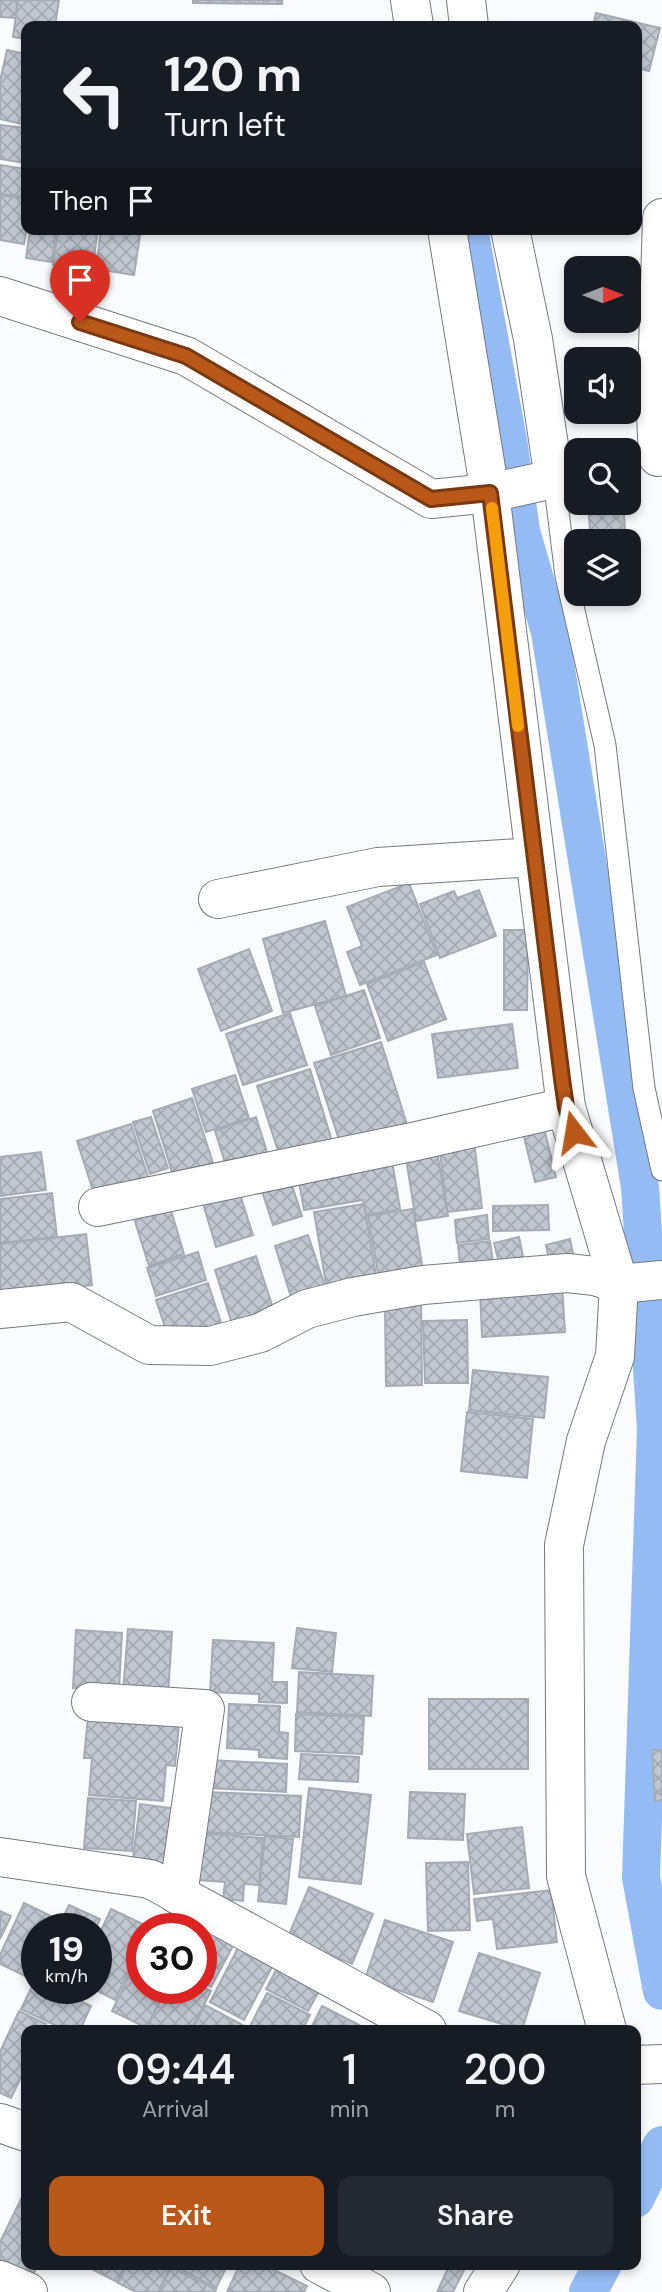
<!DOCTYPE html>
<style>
body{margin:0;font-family:"DM Sans",sans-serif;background:#242831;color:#f1f3f6;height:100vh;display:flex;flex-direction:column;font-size:26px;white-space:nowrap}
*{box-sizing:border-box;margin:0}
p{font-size:23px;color:#9ea1a6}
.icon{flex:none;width:38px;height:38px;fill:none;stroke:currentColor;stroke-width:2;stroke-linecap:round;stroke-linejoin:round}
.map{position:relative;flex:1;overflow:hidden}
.side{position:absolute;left:21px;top:2025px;width:620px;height:245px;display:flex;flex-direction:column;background:#171b24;border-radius:14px;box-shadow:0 4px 10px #0003}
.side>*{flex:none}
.hud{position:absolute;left:21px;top:21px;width:621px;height:214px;border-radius:14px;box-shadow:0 4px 10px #0003;background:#171b24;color:#f1f3f6;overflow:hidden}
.needle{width:46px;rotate:90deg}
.buttons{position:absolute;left:564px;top:256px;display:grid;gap:14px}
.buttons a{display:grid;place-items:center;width:77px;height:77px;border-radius:14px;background:#171b24;box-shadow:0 4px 10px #0003;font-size:35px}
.speed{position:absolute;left:21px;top:1913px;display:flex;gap:14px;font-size:35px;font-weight:700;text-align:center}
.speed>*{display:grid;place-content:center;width:91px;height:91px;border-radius:50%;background:#171b24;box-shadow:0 4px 10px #0003;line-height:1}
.speed small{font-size:18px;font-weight:400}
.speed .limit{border:10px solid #d22;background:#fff;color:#111}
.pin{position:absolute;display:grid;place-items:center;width:60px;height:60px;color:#fff;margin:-72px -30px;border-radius:50% 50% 50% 0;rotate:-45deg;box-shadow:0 0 7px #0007}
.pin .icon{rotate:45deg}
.me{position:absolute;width:77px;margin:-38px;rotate:346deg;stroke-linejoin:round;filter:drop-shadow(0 0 5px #0008)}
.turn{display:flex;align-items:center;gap:24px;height:147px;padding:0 28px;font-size:32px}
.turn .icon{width:91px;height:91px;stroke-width:2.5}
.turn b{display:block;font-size:49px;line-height:60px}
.then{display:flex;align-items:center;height:66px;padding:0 28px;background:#0003;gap:14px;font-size:26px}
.eta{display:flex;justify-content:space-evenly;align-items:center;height:119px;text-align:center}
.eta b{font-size:42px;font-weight:600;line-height:49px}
.cta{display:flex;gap:14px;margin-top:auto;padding:14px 28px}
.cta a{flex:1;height:80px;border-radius:14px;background:#b95818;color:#fff;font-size:28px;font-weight:600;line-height:80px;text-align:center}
.cta a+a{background:#242831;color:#f1f3f6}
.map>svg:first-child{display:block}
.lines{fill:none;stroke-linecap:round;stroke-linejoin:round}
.canal{stroke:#95bbf4;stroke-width:38}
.building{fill:url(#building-cross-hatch);stroke:#a5abb4;stroke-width:2}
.service-casing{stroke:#747a82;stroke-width:23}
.minor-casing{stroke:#747a82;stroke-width:40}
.service{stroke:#fff;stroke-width:21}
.minor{stroke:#fff;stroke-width:38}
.route-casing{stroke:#783910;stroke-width:18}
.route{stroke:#b95818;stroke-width:12}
.slow{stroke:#f59e0b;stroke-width:12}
</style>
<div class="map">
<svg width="662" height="2292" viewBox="0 0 662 2292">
<defs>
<pattern id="building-cross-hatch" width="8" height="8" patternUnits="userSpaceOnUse" patternTransform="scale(1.75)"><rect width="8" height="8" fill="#c1c7d0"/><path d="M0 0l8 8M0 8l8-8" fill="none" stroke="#a4aab2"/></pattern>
</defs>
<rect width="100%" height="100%" fill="#fafbfd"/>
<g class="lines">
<g class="canal">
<path d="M469,229L509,446L521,531L550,632L640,1187L656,1429L641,1877L662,1991"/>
<path d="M635,2199L662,2145"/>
<path d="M588,2292L603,2264"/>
</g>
</g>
<g class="building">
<path d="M0,0H17L16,18L0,17Z"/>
<path d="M18,0H59L55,26H26V39L13,37Z"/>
<path d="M193,0H282V4L193,3Z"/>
<path d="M596,13L660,28L649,71L637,68V26H593Z"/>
<path d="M7,50L26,54V125L0,119V81Z"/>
<path d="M0,125L26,128V163L0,159Z"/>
<path d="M0,165L26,169V197L0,194Z"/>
<path d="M0,195L26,199L27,229L24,244L0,240Z"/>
<path d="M30,229H56L52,262L26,258Z"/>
<path d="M58,229H98L92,271L53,265Z"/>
<path d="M101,229H141L134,275L96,269Z"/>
<rect x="628" y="390" width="16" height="18"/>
<path d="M567,392H576V411L600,412H567Z"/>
<path d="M588,502H623L625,529L590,531Z"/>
<path d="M409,883L437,955L360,985L347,952L362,946L347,907Z"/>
<path d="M479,890L496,936L440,958L420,904L454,891L457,898Z"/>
<path d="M325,921L346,996L283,1013L263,939Z"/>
<path d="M504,930H528L527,1010H504Z"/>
<path d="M249,949L272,1011L221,1031L198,969Z"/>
<path d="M424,962L446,1019L388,1041L367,984Z"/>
<path d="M364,990L380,1038L331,1055L315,1006Z"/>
<path d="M290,1013L307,1065L243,1085L226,1034Z"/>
<path d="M512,1024L518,1068L438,1078L432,1034Z"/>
<path d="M381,1042L410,1134L344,1155L314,1063Z"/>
<path d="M310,1069L332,1141L280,1157L257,1086Z"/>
<path d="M235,1075L249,1118L206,1132L192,1089Z"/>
<path d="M192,1098L213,1163L173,1175L153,1111Z"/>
<path d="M151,1117L168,1168L150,1174L133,1122Z"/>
<path d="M256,1117L268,1155L227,1169L215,1131Z"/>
<path d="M131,1124L150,1183L96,1200L77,1141Z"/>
<path d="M544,1128L556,1177L535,1182L523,1133Z"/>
<path d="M474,1141L482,1208L447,1212L439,1144Z"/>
<path d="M436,1146L448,1216L416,1221L405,1152Z"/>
<path d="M41,1152L46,1190L0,1196V1157Z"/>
<path d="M392,1161L400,1209L366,1215L363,1200L304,1210L298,1177Z"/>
<path d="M288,1173L302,1216L273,1225L259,1182Z"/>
<path d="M237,1185L253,1235L216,1247L201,1197Z"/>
<path d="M52,1193L57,1237L0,1243V1199Z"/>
<path d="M168,1200L184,1254L149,1266L132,1212Z"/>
<path d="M364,1204L376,1275L326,1284L314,1212Z"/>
<path d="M548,1205L549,1230L493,1231V1206Z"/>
<path d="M413,1209L423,1271L379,1279L368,1216Z"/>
<path d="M487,1215L489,1239L457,1243L455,1220Z"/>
<path d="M86,1234L92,1285L0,1295V1244Z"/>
<path d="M308,1235L325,1286L291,1297L275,1246Z"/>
<path d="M519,1237L524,1261L500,1267L494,1243Z"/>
<path d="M570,1239L574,1259L550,1265L546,1245Z"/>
<path d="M490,1241L494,1270L461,1274L458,1245Z"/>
<path d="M198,1252L206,1280L156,1296L147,1268Z"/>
<path d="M256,1256L275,1314L233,1327L215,1270Z"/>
<path d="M208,1283L223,1329L171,1345L156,1300Z"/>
<path d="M562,1284L565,1332L482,1337L480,1289Z"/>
<path d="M385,1305H421L422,1385L386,1386Z"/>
<path d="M467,1320L468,1383H425L423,1321Z"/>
<path d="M473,1370L548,1377L544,1418L469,1410Z"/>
<path d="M467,1412L533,1419L527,1478L461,1471Z"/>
<path d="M297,1628L336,1633L332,1672L292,1668Z"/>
<path d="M128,1629L172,1632L168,1695L123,1692Z"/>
<path d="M76,1630L122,1633L119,1690L73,1688Z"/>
<path d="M213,1640L274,1643L272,1682H287V1703L259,1702V1694L210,1692Z"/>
<path d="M299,1672L373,1676L371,1716L297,1712Z"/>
<rect x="429" y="1699" width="99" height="70"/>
<path d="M229,1704L280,1706L279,1732L288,1733L287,1759L259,1757V1750L227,1748Z"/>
<path d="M89,1706L180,1714L175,1766L166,1765L163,1801L89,1795L92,1758H84Z"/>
<path d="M296,1714L364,1717L362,1754L295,1751Z"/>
<path d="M652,1750H662V1800L655,1801Z"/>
<path d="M301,1754L359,1757L358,1782L299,1779Z"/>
<path d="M209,1760L287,1764L286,1792L208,1788Z"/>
<path d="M309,1788L371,1795L361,1884L299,1877Z"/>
<path d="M205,1792L301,1796L299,1837L204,1832Z"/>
<path d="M410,1792L465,1794L463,1840L408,1838Z"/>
<path d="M88,1798L136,1801L132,1851L84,1848Z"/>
<path d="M140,1804L186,1810L178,1872L132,1866Z"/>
<path d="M522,1827L529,1888L474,1894L467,1834Z"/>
<path d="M203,1833L263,1838L259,1885L244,1884L243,1901L223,1899L225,1882L199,1880Z"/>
<path d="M265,1836L293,1839L286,1904L258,1901Z"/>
<path d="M468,1862L470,1930L428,1931L426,1863Z"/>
<path d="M309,1887L373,1914L352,1964L288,1937Z"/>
<path d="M551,1890L557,1942L497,1949L493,1919L477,1921L474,1899Z"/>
<path d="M24,1903L53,1917L48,1928H37V1951L25,1976L0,1964V1955Z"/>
<path d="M69,1905L100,1919L96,1928H58Z"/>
<path d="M111,1909L149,1927L142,1928V1943L115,2000L92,1988H96V1978L101,1967L96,1965V1941Z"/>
<path d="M0,1911L11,1916L0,1939Z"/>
<path d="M207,1913L241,1931L211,1987L201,1982V1928H198Z"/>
<path d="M385,1920L453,1942L433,2002L365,1979Z"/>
<path d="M142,1948V1988H165L147,2028L112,2011Z"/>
<path d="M238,1948L272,1967L244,2020L210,2002Z"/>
<path d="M479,1953L540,1973L522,2030L459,2011Z"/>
<path d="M280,1963L322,1986L308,2011L266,1989Z"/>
<path d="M35,1980L37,1988H52L91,2006L80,2030H65L21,2009Z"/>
<path d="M201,1986L211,1991L191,2030H162L149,2023L167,1988H201Z"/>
<path d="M267,1993L310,2015L302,2030H257L250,2026Z"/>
<path d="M205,2005L250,2029L249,2030H192Z"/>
<path d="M322,2006L359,2025L356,2030H310Z"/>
<path d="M19,2011L46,2024L43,2030H26V2067L11,2098L0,2093V2052Z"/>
<path d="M21,2199L26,2202V2264H38L33,2275L0,2259V2242Z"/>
<path d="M82,2264H126L117,2282Z"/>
<path d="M127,2264H172L158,2292H136L118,2283Z"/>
<path d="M182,2264H228L216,2288L180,2269Z"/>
<path d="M240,2264H262L307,2286L304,2292H227Z"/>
<path d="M450,2264H467L453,2292H437Z"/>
<path d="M171,2267L216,2290L214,2292H159Z"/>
</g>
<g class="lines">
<g class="service-casing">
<path id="service" d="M554,479L566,576L605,745L644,1088L662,1170"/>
</g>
<g class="minor-casing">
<g id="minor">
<path d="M410,0L414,26"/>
<path d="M466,0L469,26"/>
<path d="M447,229L490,493L566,1107L619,1284L615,1356L586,1441L564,1545L566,1876L607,2030"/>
<path d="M510,229L533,339L554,479"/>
<path d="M0,296L186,356L431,499L490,493L576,474"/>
<path d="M658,457L656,414L662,218"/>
<path d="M218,899L378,867L534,857"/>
<path d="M98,1207L412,1142L566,1107"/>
<path d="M0,1309L71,1302L149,1345L210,1346L260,1333L307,1309L353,1297L423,1285L567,1273L595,1276L619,1284L662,1280"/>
<path d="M91,1702L205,1709L178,1895"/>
<path d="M0,1857L150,1879L427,2030"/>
<path d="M635,2065L662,2064"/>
<path d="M0,2123L26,2132"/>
<path d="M319,2264L371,2292"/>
<path d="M0,2280L28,2292"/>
<path d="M483,2292L501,2264"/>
</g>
</g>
<use href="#service" class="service"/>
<use href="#minor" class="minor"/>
</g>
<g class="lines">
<g class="route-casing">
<path id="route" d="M80,322L186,356L431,499L490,493L562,1079L566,1107L574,1132"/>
</g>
<use href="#route" class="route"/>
<path class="slow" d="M492,508L518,726"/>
</g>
</svg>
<div class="buttons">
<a><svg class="needle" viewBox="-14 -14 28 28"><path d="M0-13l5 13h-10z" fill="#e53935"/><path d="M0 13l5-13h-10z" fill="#9ea1a6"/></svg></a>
<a><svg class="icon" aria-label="sound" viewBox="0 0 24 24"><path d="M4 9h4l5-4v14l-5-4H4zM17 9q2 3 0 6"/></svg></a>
<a><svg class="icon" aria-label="search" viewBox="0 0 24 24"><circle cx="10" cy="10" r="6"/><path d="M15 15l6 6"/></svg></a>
<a><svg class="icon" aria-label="layers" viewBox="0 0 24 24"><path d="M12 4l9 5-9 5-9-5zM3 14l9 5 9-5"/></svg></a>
</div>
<div class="speed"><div>19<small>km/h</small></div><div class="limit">30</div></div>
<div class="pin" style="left:80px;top:322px;background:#d93025"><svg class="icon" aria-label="arrive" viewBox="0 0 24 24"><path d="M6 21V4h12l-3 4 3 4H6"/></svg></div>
<svg class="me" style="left:574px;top:1132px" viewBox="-20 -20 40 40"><path d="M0-17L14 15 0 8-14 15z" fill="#b95818" stroke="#fff" stroke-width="4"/></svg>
<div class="hud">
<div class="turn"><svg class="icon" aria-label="left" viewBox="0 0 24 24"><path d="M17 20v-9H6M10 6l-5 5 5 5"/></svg><div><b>120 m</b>Turn left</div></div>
<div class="then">Then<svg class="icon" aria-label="arrive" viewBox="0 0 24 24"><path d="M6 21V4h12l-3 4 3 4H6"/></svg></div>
</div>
<section class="side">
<div class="eta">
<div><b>09:44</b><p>Arrival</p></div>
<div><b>1</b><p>min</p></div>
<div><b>200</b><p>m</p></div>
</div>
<div class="cta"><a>Exit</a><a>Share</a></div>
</section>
</div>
